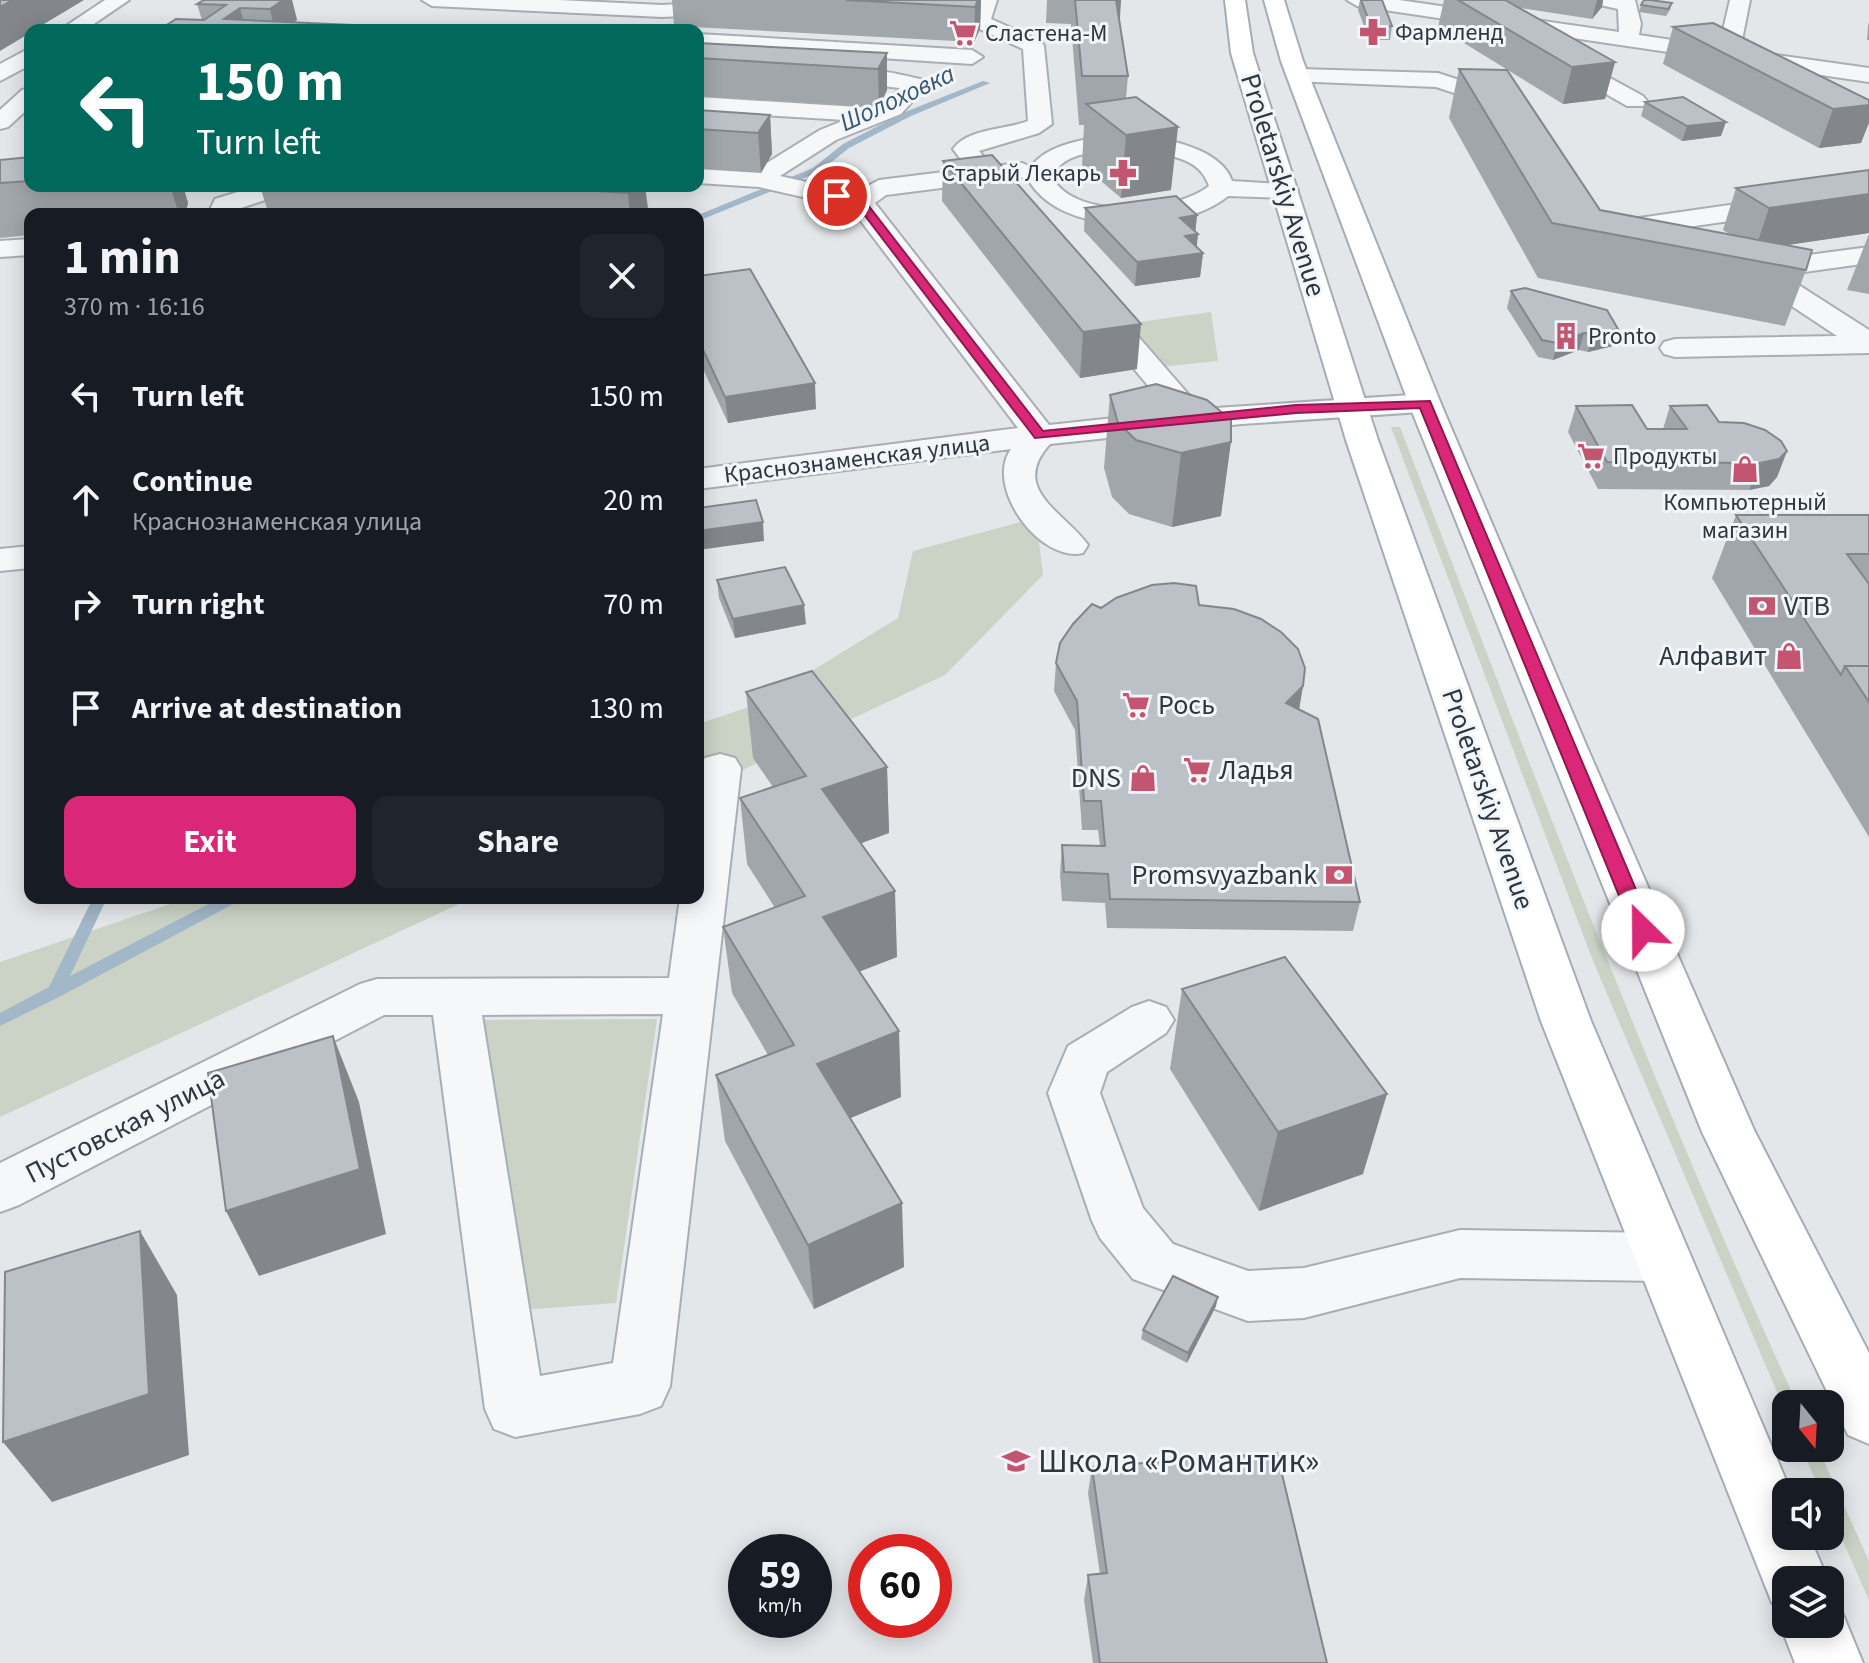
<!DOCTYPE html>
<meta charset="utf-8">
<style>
body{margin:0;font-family:"Source Sans 3",sans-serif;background:#20242c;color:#f1f3f6;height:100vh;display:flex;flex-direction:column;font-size:30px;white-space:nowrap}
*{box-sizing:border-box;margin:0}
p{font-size:26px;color:#9ea1a6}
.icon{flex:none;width:44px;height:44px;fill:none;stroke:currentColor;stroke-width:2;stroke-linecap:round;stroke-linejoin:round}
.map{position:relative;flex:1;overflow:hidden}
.sheet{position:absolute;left:24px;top:208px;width:680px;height:696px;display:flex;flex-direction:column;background:#171b24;border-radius:16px;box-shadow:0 4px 20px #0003}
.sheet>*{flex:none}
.guide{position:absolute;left:24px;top:24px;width:680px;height:168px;border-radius:16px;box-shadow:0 4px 20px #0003;background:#00695c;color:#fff;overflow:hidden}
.needle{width:52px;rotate:162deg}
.fabs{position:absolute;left:1772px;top:1390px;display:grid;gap:16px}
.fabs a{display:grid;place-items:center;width:72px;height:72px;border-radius:16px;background:#171b24;box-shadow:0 4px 20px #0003;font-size:40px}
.speed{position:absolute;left:728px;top:1534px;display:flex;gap:16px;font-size:40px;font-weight:700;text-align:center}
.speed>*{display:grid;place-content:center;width:104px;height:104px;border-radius:50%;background:#171b24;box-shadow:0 4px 20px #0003;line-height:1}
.speed small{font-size:20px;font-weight:400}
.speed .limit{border:12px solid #d22;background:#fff;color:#111}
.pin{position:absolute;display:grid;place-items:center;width:68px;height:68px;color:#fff;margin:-34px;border:4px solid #fff;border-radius:50%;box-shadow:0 2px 8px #0007}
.me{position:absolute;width:88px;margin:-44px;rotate:337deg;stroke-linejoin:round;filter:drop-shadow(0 0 6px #0008)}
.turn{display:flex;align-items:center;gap:28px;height:168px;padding:0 40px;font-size:36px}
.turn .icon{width:104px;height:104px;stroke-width:2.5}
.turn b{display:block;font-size:56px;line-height:68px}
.round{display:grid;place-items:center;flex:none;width:84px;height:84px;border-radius:16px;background:#20242c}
.headline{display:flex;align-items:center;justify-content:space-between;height:136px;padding:0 40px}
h1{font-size:48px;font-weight:700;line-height:60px}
.action{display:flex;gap:16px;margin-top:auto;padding:16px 40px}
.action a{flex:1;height:92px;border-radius:16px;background:#db2777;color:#fff;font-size:32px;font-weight:700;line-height:92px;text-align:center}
.action a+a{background:#20242c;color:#f1f3f6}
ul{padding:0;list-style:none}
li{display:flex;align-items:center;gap:24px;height:104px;padding:0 40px}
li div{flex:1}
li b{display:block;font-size:30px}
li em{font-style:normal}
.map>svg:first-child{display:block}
.green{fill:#cad3c6}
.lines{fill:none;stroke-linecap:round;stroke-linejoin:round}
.stream{fill:#a2b7c7;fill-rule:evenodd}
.minor-casing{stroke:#a9aeb4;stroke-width:4}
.major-casing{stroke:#a4acb5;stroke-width:4}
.minor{fill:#f6f7f9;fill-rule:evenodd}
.major{fill:#fff;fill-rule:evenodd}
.wall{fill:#a1a6ab}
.shaded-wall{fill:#83878b}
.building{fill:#bbc1c7;stroke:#83878b;stroke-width:2}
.route{fill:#db2777;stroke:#8e194d;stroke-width:2}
.labels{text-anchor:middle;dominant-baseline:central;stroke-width:6;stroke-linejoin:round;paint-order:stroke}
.far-poi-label{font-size:24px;fill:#2d3641;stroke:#f3f6f8;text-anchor:start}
.far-street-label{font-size:24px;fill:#2d3641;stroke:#f3f6f8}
.far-water-label{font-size:26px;font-style:italic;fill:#3a5872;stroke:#f3f6f8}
.street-label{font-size:28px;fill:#2d3641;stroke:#f3f6f8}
.poi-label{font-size:28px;fill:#2d3641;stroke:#f3f6f8;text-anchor:start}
.near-poi-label{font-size:34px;fill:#2d3641;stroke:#f3f6f8;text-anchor:start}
</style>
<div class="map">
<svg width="1869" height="1663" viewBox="0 0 1869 1663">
<rect width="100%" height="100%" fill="#e4e7ea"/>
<g class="green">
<path d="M1211,312L1218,361L1159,367L1125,324Z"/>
<path d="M1391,427H1400C1526,756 1651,1084 1797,1404H1786V1413L1593,961Z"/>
<path d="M1036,518L1043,575L945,675L698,791V724L758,704L898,618L913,551Z"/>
<path d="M188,898H472L0,1117V962Z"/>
<path d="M657,1019L616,1303L521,1310L481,1020Z"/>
<path d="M1801,1448H1818L1869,1561V1600L1830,1512V1492H1821Z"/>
</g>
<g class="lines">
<g class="stream">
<path d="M983,81L990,83L911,116L849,148L819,172L698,221V215L813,168L843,144L905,112Z"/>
<path d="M93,898H107L70,976L220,898H239L237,902L59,997L0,1026V1013L49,987Z"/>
</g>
<g class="minor-casing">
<g id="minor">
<path d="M105,0H129L85,30H60Z"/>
<path d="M422,0H559L662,5L750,0L740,12L733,14L662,17L432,6Z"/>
<path d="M977,0H997L991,19L1041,41L1044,46L1052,124L1039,133L979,151L992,166L1022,163L1031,167C1061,122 1214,126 1232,181L1294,185L1298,190L1294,195L1285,198L1228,196C1181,235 1057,238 1027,177L886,195L875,203L1049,425L1170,412L1085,310L1090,304L1100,301L1110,304L1201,409L1425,394L1436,397L1441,404L1436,411L1242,424L1050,444C1008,490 1066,513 1088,545L1083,553C1040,563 984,487 1011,449L698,489V469L1018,428L851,208L759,187L698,183V167L754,171L820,130L845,120L698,111V97L874,108L885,104L900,88L821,79L818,74C831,58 904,75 924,80L927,85L901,114L836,140L780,176L855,193L879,180L968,169L953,149C968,128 1005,130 1028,121L1023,49L973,26L970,22ZM1129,151C1157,154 1199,153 1209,186C1175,213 1075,221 1052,177C1064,149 1103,152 1129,151Z"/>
<path d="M1347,0H1399L1619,32L1618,9L1596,4L1593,0H1635L1641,24L1639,35L1719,47L1730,0H1750L1740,50L1869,68V82L1753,65L1757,70L1746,77L1738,75L1722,60L1357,6Z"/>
<path d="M698,34L972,50L983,57L972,64L698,46Z"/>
<path d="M30,48V65L0,81V64Z"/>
<path d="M1557,49L1643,96L1647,101L1643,106H1627L1549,61L1546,56Z"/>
<path d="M1299,69L1438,73L1520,100L1524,105L1520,110L1512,112L1436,87L1291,81L1288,76L1291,71Z"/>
<path d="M30,88V107L8,127L0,129V110L22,90Z"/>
<path d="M1869,185V201L1639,234L1596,233L1592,227L1596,221L1639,218Z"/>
<path d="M257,186H296L292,191L235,210L234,214H208L215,199Z"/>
<path d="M30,239V255L0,257V241Z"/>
<path d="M1869,247V263L1783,275L1869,330V353L1675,357L1664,354L1660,348L1664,342L1675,339L1837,336L1748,277L1733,274L1729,268L1733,262H1756Z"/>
<path d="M30,546V568L0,571V549Z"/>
<path d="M720,754L735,758L741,768L670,1386L661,1406L640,1414L515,1437L494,1429L485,1409L433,1015H384L19,1205L0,1212V1163L360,984L377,979L669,978L680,898H698L699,768L705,758ZM663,1014L613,1363L540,1376L482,1015Z"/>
<path d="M1149,1001L1166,1007L1174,1020L1166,1033L1107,1072L1100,1093L1143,1208L1173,1244L1248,1271L1304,1268L1460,1230L1661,1233L1681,1240L1689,1257L1681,1274L1661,1281L1460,1278L1304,1318L1248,1321L1133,1279L1100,1238L1092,1221L1048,1093L1068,1046L1132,1007Z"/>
</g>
</g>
<g class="major-casing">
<g id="major">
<path d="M1225,0H1245L1253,53L1378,440L1591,1021L1791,1492H1786V1536H1809L1828,1580H1786V1624H1830V1598L1837,1600L1863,1663H1795L1780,1624L1786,1609L1772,1603L1541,1021L1346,440L1231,53Z"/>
<path d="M1264,0H1284L1303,61L1441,404L1587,747L1754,1130L1869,1353V1444L1848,1435L1702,1132L1409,404L1281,61Z"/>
</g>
</g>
<use href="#minor" class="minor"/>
<use href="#major" class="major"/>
</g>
<g class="wall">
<path d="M292,0L297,20L293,23L202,20L197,4Z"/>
<path d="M672,0H981L980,29L974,42L674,26Z"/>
<path d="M1047,0H1121L1119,19L1128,76L1126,98L1171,190L1121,198L1082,165L1084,125H1079L1071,24L1046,23Z"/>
<path d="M1360,0H1382L1392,26L1390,40H1369L1358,10Z"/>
<path d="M1444,0H1603L1602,7L1592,19L1520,8L1615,62L1605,99L1563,104L1438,27Z"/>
<path d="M1672,3L1670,10L1666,16L1639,12L1641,5Z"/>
<path d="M1869,22V40H1867L1868,26Z"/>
<path d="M1673,27L1869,100L1861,143L1819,148L1663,64Z"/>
<path d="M698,43L887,53V90L879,107L698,96Z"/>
<path d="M1459,69L1600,210L1731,235L1723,230L1736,188L1869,233L1785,245L1806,270L1785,326L1538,278L1449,118Z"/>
<path d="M1645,102L1721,136L1682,141L1641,116Z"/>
<path d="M698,110L770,115L772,154L761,173L698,169Z"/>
<path d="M30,157V186H183L188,203L185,214H30V235L0,238V160Z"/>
<path d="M943,161L1137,369L1080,378L942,201Z"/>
<path d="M260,186H645L649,213L336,214L267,209Z"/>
<path d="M1085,208L1197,215L1195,232L1198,234L1196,247L1203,253L1200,277L1135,286L1084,231Z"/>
<path d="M1869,234V294L1847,290Z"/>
<path d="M698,276L816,409L728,423L698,358Z"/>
<path d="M1525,288L1613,346L1588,352L1579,350L1553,360L1538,357L1507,308L1511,291Z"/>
<path d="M1156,384L1221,516L1172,527L1129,514L1112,497L1104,468L1110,395Z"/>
<path d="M1576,406L1647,429H1663L1670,406L1719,422L1787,451L1777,477L1769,486L1749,490L1598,489L1568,432Z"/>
<path d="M1736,515H1869V837L1712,578Z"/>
<path d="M717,580L806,624L735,638L719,598Z"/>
<path d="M1199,605L1303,686L1299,710L1360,902L1353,931L1107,928L1105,903L1062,901L1060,874L1062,845L1100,846L1098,830H1082L1075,730L1054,691L1056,663L1101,608Z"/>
<path d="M746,692L887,767L889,833L861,843L897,957L859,971L901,1097L850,1118L904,1267L814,1309L725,1141L716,1075L768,1055L732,993L723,927L775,908L747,864L740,798L773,787L753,758Z"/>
<path d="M1182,989L1363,1174L1259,1211L1170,1069Z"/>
<path d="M1216,1306L1187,1363L1141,1339L1143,1330Z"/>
<path d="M1092,1467L1327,1663H1093L1084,1600L1088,1575L1100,1574L1088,1493Z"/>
</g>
<g class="shaded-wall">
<path d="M13,0H84L34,30H30V33L0,51V7Z"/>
<path d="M283,0H292L297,20L283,30H275L270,9Z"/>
<path d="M978,0H981L980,29L974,42L975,7Z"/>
<path d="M1114,0H1121L1120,18L1112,37Z"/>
<path d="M1597,0H1603L1602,7L1592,19Z"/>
<path d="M240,8L246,30L224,19Z"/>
<path d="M887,53V90L879,107L878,69Z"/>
<path d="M1615,62L1605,99L1563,104L1572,67Z"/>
<path d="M1869,105V123L1861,143L1819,148L1833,109Z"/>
<path d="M770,115L772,154L761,173L758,133Z"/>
<path d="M1726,122L1721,136L1682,141L1687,126Z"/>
<path d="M1178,127L1171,190L1121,198L1126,135Z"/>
<path d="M170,186H183L188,203L185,214H179Z"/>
<path d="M633,186H645L648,214H630L628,193Z"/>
<path d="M1869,194V233L1755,250L1769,208Z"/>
<path d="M1197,215L1195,235L1198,234L1196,254L1203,253L1200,277L1135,286L1137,262L1180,218Z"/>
<path d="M1141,324L1137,369L1080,378L1083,332Z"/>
<path d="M1618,329L1613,346L1588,352L1593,334Z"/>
<path d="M1584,333L1579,350L1553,360L1557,343Z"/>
<path d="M815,383L816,409L728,423L725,397Z"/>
<path d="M1231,442L1221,516L1172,527L1181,453Z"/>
<path d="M1787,451L1777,477L1769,486L1749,490L1760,463Z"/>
<path d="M763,522L764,541L698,550V531Z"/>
<path d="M804,605L806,624L735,638L733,619Z"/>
<path d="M1303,686L1298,715L1286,703Z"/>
<path d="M887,767L889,833L826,856L822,789Z"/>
<path d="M895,891L897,957L828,984L823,917Z"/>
<path d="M899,1031L901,1097L822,1130L817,1064Z"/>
<path d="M333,1036L359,1102L386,1234L259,1276L226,1211Z"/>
<path d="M1387,1094L1363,1174L1259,1211L1278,1132Z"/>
<path d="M902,1203L904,1267L814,1309L808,1245Z"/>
<path d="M140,1231L177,1295L189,1455L52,1502L3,1442Z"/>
<path d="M1218,1297L1216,1306L1187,1363L1188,1353Z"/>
</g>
<g class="building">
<path d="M0,0H13L0,7Z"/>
<path d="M204,0H283L270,9L240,8L224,19L373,26L369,30H159L176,19L204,20L226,5L197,4Z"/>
<path d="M846,0H978L975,7Z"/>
<path d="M1075,0H1116L1128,76H1082Z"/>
<path d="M1361,0H1382L1392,26H1371Z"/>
<path d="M1458,0H1505L1615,62L1572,67Z"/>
<path d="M1644,0H1650L1672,3L1668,9L1641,5Z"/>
<path d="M1713,23L1869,100V105L1833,109L1673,27Z"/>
<path d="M698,43L887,53L878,69L698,58Z"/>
<path d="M1459,69L1507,70L1600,210L1812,250L1806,270L1552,223Z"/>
<path d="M1136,97L1178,127L1126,135L1086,104Z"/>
<path d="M1683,97L1726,122L1687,126L1645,102Z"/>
<path d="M698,110L770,115L758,133L698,129Z"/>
<path d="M992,155L1141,324L1083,332L943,161Z"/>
<path d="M30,157V181L0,183V160Z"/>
<path d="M1869,170V194L1769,208L1736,188Z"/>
<path d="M520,186H633L628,193Z"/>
<path d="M1176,196L1197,215L1180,218L1198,234L1185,236L1203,253L1137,262L1085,208Z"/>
<path d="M750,269L815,383L725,397L698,339V276Z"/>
<path d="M1525,288L1607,310L1618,329L1593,334L1584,333L1557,343L1542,340L1511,291Z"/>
<path d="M1156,384L1207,400L1231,420V442L1181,453L1136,440L1118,423L1110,395Z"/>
<path d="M1632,405L1647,429H1687L1670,406L1707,405L1719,422L1744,423L1765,430L1781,441L1787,451L1779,459L1760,463L1607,462L1576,406Z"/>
<path d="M756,500L763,522L698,531V508Z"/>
<path d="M1736,515H1869V554H1847L1869,584V666H1845L1841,675Z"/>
<path d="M785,567L804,605L733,619L717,580Z"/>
<path d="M1174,583L1196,586L1199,605L1234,609L1261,619L1281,632L1298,649L1305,668L1303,686L1286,703L1318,719L1360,902L1110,899L1108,874L1064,872L1062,845L1105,846L1101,801H1084L1077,701L1056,663L1060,643L1073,624L1092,604L1101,608L1116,598L1152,585Z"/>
<path d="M1845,666H1869V702Z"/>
<path d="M812,671L887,767L822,789L895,891L823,917L899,1031L817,1064L902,1203L808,1245L716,1075L794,1045L723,927L805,896L740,798L806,776L746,692Z"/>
<path d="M1285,957L1387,1094L1278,1132L1182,989Z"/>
<path d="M333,1036L360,1169L226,1211L208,1073Z"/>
<path d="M140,1231L149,1394L3,1442L5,1272Z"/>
<path d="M1173,1276L1218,1297L1188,1353L1143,1330Z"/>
<path d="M1277,1453L1327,1663H1100L1088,1575L1107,1573L1092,1467Z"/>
</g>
<path class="route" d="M837,193L864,200L1043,431L1296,405L1430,401L1653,930L1650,935H1636L1633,930L1420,408L1296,413L1035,438L856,204L834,198L832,196Z"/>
<defs>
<g id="pharmacy-bare" transform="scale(2.16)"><path d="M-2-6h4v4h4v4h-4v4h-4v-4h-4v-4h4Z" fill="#c35570" stroke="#f3f6f8" stroke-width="2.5" paint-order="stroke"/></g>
<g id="supermarket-bare" transform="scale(2.16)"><path d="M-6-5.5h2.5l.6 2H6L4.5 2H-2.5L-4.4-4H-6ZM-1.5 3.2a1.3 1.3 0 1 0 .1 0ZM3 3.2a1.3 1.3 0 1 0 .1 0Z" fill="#c35570" stroke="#f3f6f8" stroke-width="2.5" paint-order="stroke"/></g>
<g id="building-bare" transform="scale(2.16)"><path d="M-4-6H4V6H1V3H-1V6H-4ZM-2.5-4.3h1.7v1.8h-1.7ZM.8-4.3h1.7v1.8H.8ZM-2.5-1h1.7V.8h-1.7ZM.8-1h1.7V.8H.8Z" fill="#c35570" stroke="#f3f6f8" stroke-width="2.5" paint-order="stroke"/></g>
<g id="shop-bare" transform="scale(2.16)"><path d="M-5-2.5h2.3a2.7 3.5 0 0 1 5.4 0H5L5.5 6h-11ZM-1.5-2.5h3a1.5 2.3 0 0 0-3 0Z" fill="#c35570" stroke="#f3f6f8" stroke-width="2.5" paint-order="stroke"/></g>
<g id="bank-bare" transform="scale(2.16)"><path d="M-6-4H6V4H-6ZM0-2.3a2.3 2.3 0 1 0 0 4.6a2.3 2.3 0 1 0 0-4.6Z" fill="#c35570" stroke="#f3f6f8" stroke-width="2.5" paint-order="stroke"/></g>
<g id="school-bare" transform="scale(2.16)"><path d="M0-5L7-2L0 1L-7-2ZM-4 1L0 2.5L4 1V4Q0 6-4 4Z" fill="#c35570" stroke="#f3f6f8" stroke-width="2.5" paint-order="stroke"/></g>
</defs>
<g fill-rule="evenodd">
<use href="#pharmacy-bare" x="1373" y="32"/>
<use href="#supermarket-bare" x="963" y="33"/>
<use href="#pharmacy-bare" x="1123" y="173"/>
<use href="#building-bare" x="1566" y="336"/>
<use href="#supermarket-bare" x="1591" y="456"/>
<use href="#shop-bare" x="1745" y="469"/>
<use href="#bank-bare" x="1762" y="606"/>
<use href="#shop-bare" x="1789" y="656"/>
<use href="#supermarket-bare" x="1136" y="705"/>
<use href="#supermarket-bare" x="1197" y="770"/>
<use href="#shop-bare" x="1143" y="778"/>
<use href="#bank-bare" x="1339" y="875"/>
<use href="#school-bare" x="1016" y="1461"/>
</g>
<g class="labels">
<g class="far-poi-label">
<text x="1395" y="32">Фармленд</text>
<text x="985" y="33">Сластена-М</text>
<text x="1101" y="173" text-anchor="end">Старый Лекарь</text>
<text x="1588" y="336">Pronto</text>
<text x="1613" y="456">Продукты</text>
<text x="1745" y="502" text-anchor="middle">Компьютерный<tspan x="1745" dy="28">магазин</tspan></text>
</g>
<g class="far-street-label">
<text transform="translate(857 459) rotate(-7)">Краснознаменская улица</text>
</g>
<g class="far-water-label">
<text transform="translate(897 98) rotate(-25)">Шолоховка</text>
</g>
<g class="street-label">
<text transform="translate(1283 185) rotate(73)">Proletarskiy Avenue</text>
<text transform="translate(1488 799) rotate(71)">Proletarskiy Avenue</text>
<text transform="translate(125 1126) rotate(-27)">Пустовская улица</text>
</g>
<g class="poi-label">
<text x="1784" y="606">VTB</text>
<text x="1767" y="656" text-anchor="end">Алфавит</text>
<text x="1158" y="705">Рось</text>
<text x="1219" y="770">Ладья</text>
<text x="1121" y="778" text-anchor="end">DNS</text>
<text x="1317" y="875" text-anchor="end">Promsvyazbank</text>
</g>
<g class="near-poi-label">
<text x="1038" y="1461">Школа «Романтик»</text>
</g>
</g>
</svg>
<div class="fabs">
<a><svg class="needle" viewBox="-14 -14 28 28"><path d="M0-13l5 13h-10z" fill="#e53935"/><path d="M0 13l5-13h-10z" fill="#9ea1a6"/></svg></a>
<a><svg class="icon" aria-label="sound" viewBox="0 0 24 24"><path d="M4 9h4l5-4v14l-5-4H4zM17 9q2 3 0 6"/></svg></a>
<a><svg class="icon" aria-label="layers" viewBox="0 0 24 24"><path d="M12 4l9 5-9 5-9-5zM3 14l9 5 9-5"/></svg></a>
</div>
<div class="speed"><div>59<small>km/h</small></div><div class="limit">60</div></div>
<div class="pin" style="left:837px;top:196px;background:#d93025"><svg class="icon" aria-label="arrive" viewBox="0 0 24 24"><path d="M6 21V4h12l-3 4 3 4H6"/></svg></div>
<svg class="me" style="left:1643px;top:930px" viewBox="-20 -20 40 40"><circle r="19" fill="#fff"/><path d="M0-13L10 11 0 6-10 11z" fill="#db2777"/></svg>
<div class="guide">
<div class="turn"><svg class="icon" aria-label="left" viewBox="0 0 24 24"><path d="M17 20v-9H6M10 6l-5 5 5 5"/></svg><div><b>150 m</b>Turn left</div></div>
</div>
<section class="sheet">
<div class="headline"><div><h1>1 min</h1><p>370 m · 16:16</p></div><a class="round"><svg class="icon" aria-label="close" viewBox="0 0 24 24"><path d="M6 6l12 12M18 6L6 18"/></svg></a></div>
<ul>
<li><svg class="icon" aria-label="left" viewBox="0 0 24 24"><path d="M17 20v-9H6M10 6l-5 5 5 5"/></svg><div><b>Turn left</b></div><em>150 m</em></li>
<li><svg class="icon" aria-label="ahead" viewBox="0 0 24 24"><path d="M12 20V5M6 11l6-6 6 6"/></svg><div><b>Continue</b><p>Краснознаменская улица</p></div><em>20 m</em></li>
<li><svg class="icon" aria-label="right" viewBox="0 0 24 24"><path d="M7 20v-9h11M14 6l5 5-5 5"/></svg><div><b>Turn right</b></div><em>70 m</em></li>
<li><svg class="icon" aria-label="arrive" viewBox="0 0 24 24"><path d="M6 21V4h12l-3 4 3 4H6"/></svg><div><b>Arrive at destination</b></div><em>130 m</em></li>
</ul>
<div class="action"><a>Exit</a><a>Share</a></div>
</section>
</div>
